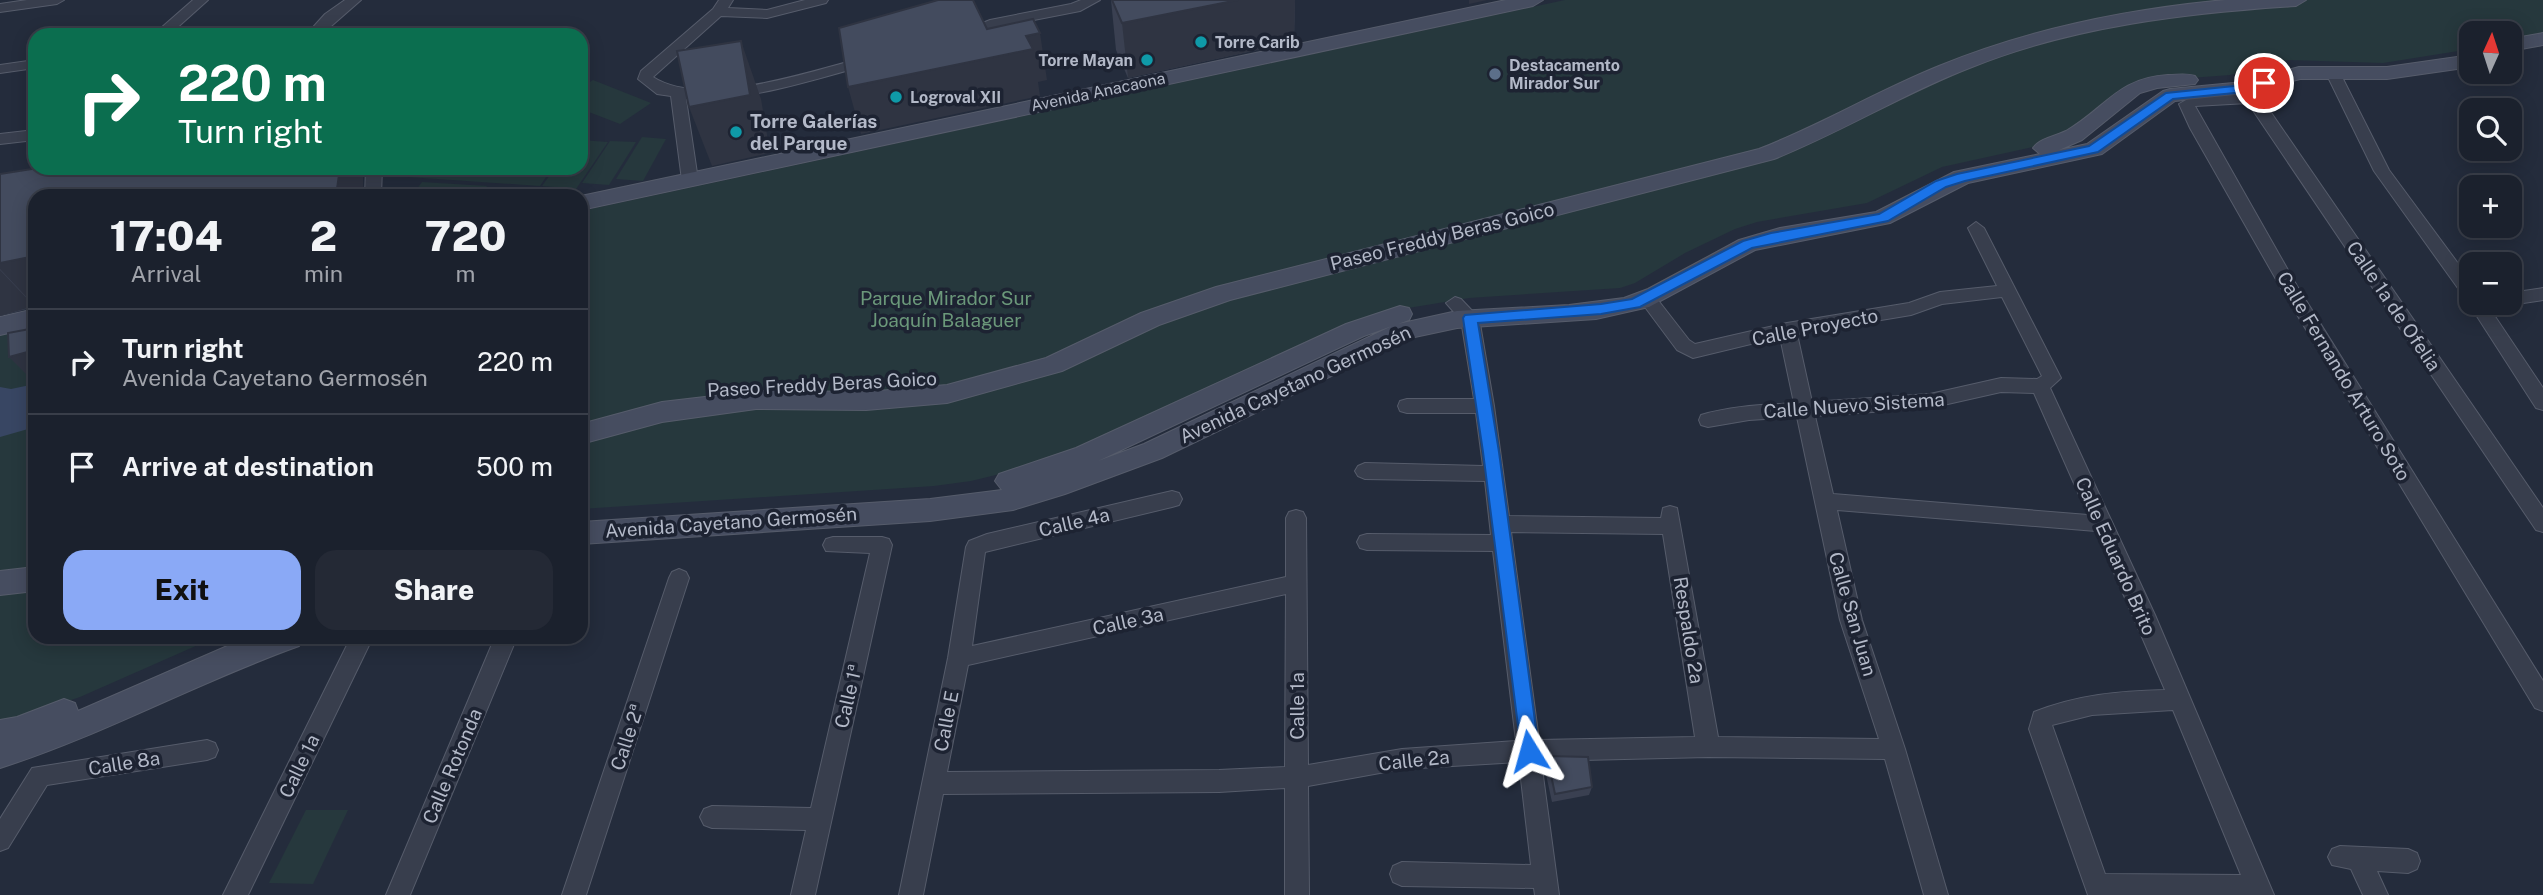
<!DOCTYPE html>
<meta charset="utf-8">
<style>
body{margin:0;font-family:"Public Sans",sans-serif;background:#242935;color:#f1f3f6;height:100vh;display:flex;flex-direction:column;font-size:26px;white-space:nowrap}
*{box-sizing:border-box;margin:0}
p{font-size:23px;color:#a0a3aa}
.icon{flex:none;width:38px;height:38px;fill:none;stroke:currentColor;stroke-width:2;stroke-linecap:round;stroke-linejoin:round}
.map{position:relative;flex:1;overflow:hidden}
.details{position:absolute;left:28px;top:189px;width:560px;height:455px;display:flex;flex-direction:column;background:#1b212d;border-radius:21px;box-shadow:0 4px 18px #0003,0 0 0 2px #393e49}
.details>*{flex:none}
.guide{position:absolute;left:28px;top:28px;width:560px;height:147px;border-radius:21px;box-shadow:0 4px 18px #0003,0 0 0 2px #393e49;background:#0b6e4f;color:#fff;overflow:hidden}
.needle{width:46px;rotate:3deg}
.fabs{position:absolute;left:2459px;top:21px;display:grid;gap:14px}
.fabs a{display:grid;place-items:center;width:63px;height:63px;border-radius:14px;background:#1b212d;box-shadow:0 4px 18px #0003,0 0 0 2px #393e49;font-size:35px}
.pin{position:absolute;display:grid;place-items:center;width:60px;height:60px;color:#fff;margin:-30px;border:4px solid #fff;border-radius:50%;box-shadow:0 2px 7px #0007}
.me{position:absolute;width:77px;margin:-38px;rotate:352deg;stroke-linejoin:round;filter:drop-shadow(0 0 5px #0008)}
.turn{display:flex;align-items:center;gap:24px;height:147px;padding:0 35px;font-size:32px}
.turn .icon{width:91px;height:91px;stroke-width:2.5}
.turn b{display:block;font-size:49px;line-height:60px}
.eta{display:flex;justify-content:space-evenly;align-items:center;height:119px;text-align:center}
.eta b{font-size:42px;font-weight:800;line-height:49px}
.cta{display:flex;gap:14px;margin-top:auto;padding:14px 35px}
.cta a{flex:1;height:80px;border-radius:21px;background:#8aa9f6;color:#111;font-size:28px;font-weight:800;line-height:80px;text-align:center}
.cta a+a{background:#242935;color:#f1f3f6}
ul{padding:0;list-style:none}
li{display:flex;align-items:center;gap:21px;height:105px;padding:0 35px;border-top:2px solid #393e49}
li div{flex:1}
li b{display:block;font-size:26px}
li em{font-style:normal}
.map>svg:first-child{display:block}
.green{fill:#26383d}
.water{fill:#384663}
.lines{fill:none;stroke-linecap:round;stroke-linejoin:round}
.street-casing{stroke:#565c6b;stroke-width:2}
.secondary-casing{stroke:#565c6b;stroke-width:2}
.street{fill:#383e4d;fill-rule:evenodd}
.secondary{fill:#464d60;fill-rule:evenodd}
.wall{fill:#3a4051}
.shaded-wall{fill:#2f3442}
.building{fill:#434b5e;stroke:#2f3442;stroke-width:2}
.route{fill:#1a73e8;stroke:#114b97;stroke-width:2}
.culture-dot{fill:#0f9aa8;stroke:#1d2332;stroke-width:2.5}
.service-dot{fill:#5c6f8a;stroke:#1d2332;stroke-width:2.5}
.labels{text-anchor:middle;dominant-baseline:central;stroke-width:7;stroke-linejoin:round;paint-order:stroke}
.far-poi-label{font-size:16px;font-weight:bold;fill:#b3b9c8;stroke:#1d2332;text-anchor:start}
.far-street-label{font-size:16px;fill:#b3b9c8;stroke:#1d2332}
.poi-label{font-size:19px;font-weight:bold;fill:#b3b9c8;stroke:#1d2332;text-anchor:start}
.street-label{font-size:19px;fill:#b3b9c8;stroke:#1d2332}
.park-label{font-size:19px;fill:#6b987a;stroke:#1d2332}
</style>
<div class="map">
<svg width="2543" height="895" viewBox="0 0 2543 895">
<rect width="100%" height="100%" fill="#242c3c"/>
<g class="green">
<path d="M1565,0H2543V36L2510,42V33H2471V49L2383,63L2289,60L2230,75L2137,82L2118,91L2069,132L2037,146L1942,167L1867,203L1757,222L1735,229L1685,253L1635,283L1620,288L1469,298L1390,311L1080,447L1008,472L971,481L934,486L581,509V211Z"/>
<path d="M593,80L651,103L620,124L581,109V88Z"/>
<path d="M642,137L666,139L643,181L616,179Z"/>
<path d="M581,140L608,142L576,189L542,186L555,168H581Z"/>
<path d="M610,141L636,142L609,185L582,183Z"/>
<path d="M415,168H552L540,186L408,177Z"/>
<path d="M422,182L487,186L480,196H412Z"/>
<path d="M35,328V637H216L80,697L0,724V335Z"/>
<path d="M306,810H348L313,884L269,883Z"/>
</g>
<path class="water" d="M35,384V427L0,437V387L11,389Z"/>
<g class="lines">
<g class="street-casing">
<g id="street">
<path d="M27,0H64L57,4L0,12V4Z"/>
<path d="M193,0H208L169,35H153Z"/>
<path d="M345,0H361L321,35H306L325,14Z"/>
<path d="M719,0H733L728,8L767,10L805,0H828L826,3L767,18L721,16L653,77C704,110 813,70 870,56L877,60L875,63C814,79 750,102 686,99L698,180L690,185L682,180L671,96L657,94L638,79L641,71L713,9Z"/>
<path d="M1081,0H1100L1080,11L998,27L962,38L955,34L990,20L1071,4Z"/>
<path d="M35,60V68L0,73V65Z"/>
<path d="M2332,67L2339,71L2389,170L2471,281V303H2486L2543,388V410L2536,408L2471,307L2468,303L2470,300L2465,298L2374,171L2325,71Z"/>
<path d="M2246,84L2251,86L2259,95L2543,508V532L2536,530L2248,103L2195,106L2297,286L2543,681V711L2535,708L2281,288L2190,128L2179,104L2195,95L2242,94L2238,89Z"/>
<path d="M35,130V140L0,144V134Z"/>
<path d="M366,168H382L381,196H365Z"/>
<path d="M1976,222L1984,228L2061,378L2050,388L2155,615L2274,895H2088L2029,729L2034,712C2077,695 2119,691 2165,690L2096,531L1837,510L1862,620L1905,749L1948,895H1924L1885,759L1708,757L1541,761L1559,895H1535L1534,888L1402,886L1393,882L1390,874L1393,866L1402,862L1531,865L1519,762L1402,769L1308,786L1309,895H1285V788L1219,792L943,794L923,895H899L948,658L966,547L969,541L987,534L1172,491L1179,493L1182,499L1179,505L1172,507L985,552L972,646L1286,577V518L1289,512L1296,510L1303,512L1306,518L1308,765L1402,749L1516,741L1493,551L1367,550L1360,548L1357,542L1360,536L1367,534L1491,535L1485,481L1365,479L1358,476L1355,471L1358,466L1365,463L1483,466L1476,413H1407L1400,411L1398,406L1400,401L1407,399H1474L1461,320L1446,303L1455,297L1461,299L1479,318L1494,406L1509,516L1661,518L1663,508L1670,506L1677,508L1718,737L1879,739L1840,620L1797,417L1749,420L1708,427L1701,425L1699,420L1701,415C1731,406 1763,405 1794,403L1780,337L1693,358L1677,350L1639,299L1648,293L1654,295L1689,340L1695,344L1787,323L1909,303L1940,292L1997,286L1968,228ZM2002,297L2042,376L2037,379L2001,378L1930,394L1812,402L1797,334L1911,315L1942,304ZM2001,392L2034,393L2088,515L1833,494L1815,416L1930,408ZM1511,532L1663,534L1695,737L1539,740ZM1286,594L1285,767L1219,770L947,772L968,665ZM2173,710L2241,875L2105,874L2052,725L2092,715Z"/>
<path d="M2543,288V300L2510,305L2503,303H2510V293Z"/>
<path d="M833,537H882L889,539L892,545L815,895H791L806,830L712,828L704,825L700,817L704,809L712,806L811,808L870,553L826,551L823,545L826,539Z"/>
<path d="M679,569L686,572L689,578L586,895H562L669,578L672,572Z"/>
<path d="M351,637H373L248,895H223Z"/>
<path d="M495,637H517L410,895H386Z"/>
<path d="M207,740L215,743L218,750L215,757L207,760L47,785L8,848L0,851V819L32,768Z"/>
<path d="M2340,846L2408,849L2417,853L2420,861L2417,869L2408,873L2377,871L2388,895H2363L2351,869L2332,865L2328,857L2332,849Z"/>
</g>
</g>
<g class="secondary-casing">
<g id="secondary">
<path d="M1506,0H1543L1533,6L581,210V196Z"/>
<path d="M2225,0H2306L2296,6C2187,13 2074,26 1972,67C1904,93 1842,132 1774,159L1230,300L1159,325L1062,371L947,403L866,410L756,409L662,422L581,444V424L662,402L756,391L866,392L947,385L1046,358L1141,313L1216,287L1759,149C1821,125 1877,91 1939,66C2029,29 2128,9 2225,0Z"/>
<path d="M2543,33V45L2510,51V39Z"/>
<path d="M2471,55V67L2387,79H2300L2245,94L2175,101L2102,154L1968,183L1890,223L1755,250L1649,307L1596,319L1457,328L1410,338L1162,458L1065,494L1013,510L930,521L581,544V522L930,499L1002,490L995,481L999,474L1076,448L1346,324L1400,306L1409,308L1412,314L1409,320L1398,324L1457,311L1569,305L1624,298L1648,289L1739,240L1780,228L1876,212L1954,172L2040,154L2033,148C2040,138 2056,136 2066,131C2106,108 2117,78 2168,75C2178,75 2186,73 2195,76L2198,80L2195,84L2157,88L2140,93L2082,140L2059,150L2087,144L2163,91L2170,89L2244,82L2299,67H2387ZM1392,326L1144,444L1098,461L1364,336Z"/>
<path d="M35,309V327L0,335V317Z"/>
<path d="M35,567V591L0,595V571Z"/>
<path d="M248,637H304L299,646C198,682 103,735 0,768V720L17,717L64,699L75,703L78,711Z"/>
</g>
</g>
<use href="#street" class="street"/>
<use href="#secondary" class="secondary"/>
</g>
<g class="wall">
<path d="M1111,0H1295L1294,42L1128,78L1116,50Z"/>
<path d="M363,172V186L35,196V307L0,316V174Z"/>
<path d="M1547,756L1592,787L1589,795L1552,802L1544,765Z"/>
</g>
<g class="shaded-wall">
<path d="M1238,0H1295L1294,42L1128,78L1122,23Z"/>
<path d="M1469,0H1487L1469,4Z"/>
<path d="M1040,33L1047,80L1038,82L1040,96L861,134L848,87Z"/>
<path d="M741,41L761,99L770,153L712,166L689,107Z"/>
<path d="M340,168H361L363,172V186L369,196H336Z"/>
<path d="M35,256V306L0,269V263Z"/>
<path d="M0,270L34,306L0,316Z"/>
<path d="M35,350V363H33L35,365V373L27,375L9,357Z"/>
</g>
<g class="building">
<path d="M938,0H973L987,29L1033,19L1040,33L1026,36L1033,49L848,87L839,28Z"/>
<path d="M1112,0H1238L1122,23Z"/>
<path d="M741,41L750,95L689,107L677,51Z"/>
<path d="M38,168H340L336,196H35V256L0,263V174Z"/>
<path d="M35,328V350L9,357L8,333Z"/>
<path d="M1547,756L1588,757L1592,787L1555,794Z"/>
</g>
<path class="route" d="M2264,79L2270,83L2268,85L2245,92L2173,99L2098,152L1965,181L1946,187L1888,221L1752,248L1640,307L1601,314L1478,323L1499,452L1539,751L1536,757L1529,759L1522,757L1483,452L1463,318L1465,315L1601,304L1632,299L1743,241L1771,233L1879,214L1936,181L1957,174L2089,146L2166,93L2244,85Z"/>
<g class="culture-dot">
<circle cx="1201" cy="42" r="7"/>
<circle cx="1147" cy="60" r="7"/>
<circle cx="896" cy="97" r="7"/>
<circle cx="736" cy="132" r="7"/>
</g>
<circle class="service-dot" cx="1495" cy="74" r="7"/>
<g class="labels">
<g class="far-poi-label">
<text x="1215" y="42">Torre Carib</text>
<text x="1133" y="60" text-anchor="end">Torre Mayan</text>
<text x="1509" y="65">Destacamento<tspan x="1509" dy="18">Mirador Sur</tspan></text>
<text x="910" y="97">Logroval XII</text>
</g>
<g class="far-street-label">
<text transform="translate(1098 92) rotate(-12)">Avenida Anacaona</text>
</g>
<g class="poi-label">
<text x="750" y="121">Torre Galerías<tspan x="750" dy="22">del Parque</tspan></text>
</g>
<g class="street-label">
<text transform="translate(1442 236) rotate(-14)">Paseo Freddy Beras Goico</text>
<text transform="translate(2394 306) rotate(56)">Calle 1a de Ofelia</text>
<text transform="translate(1815 327) rotate(-11)">Calle Proyecto</text>
<text transform="translate(2344 376) rotate(59)">Calle Fernando Arturo Soto</text>
<text transform="translate(822 384) rotate(-3)">Paseo Freddy Beras Goico</text>
<text transform="translate(1295 384) rotate(-25)">Avenida Cayetano Germosén</text>
<text transform="translate(1854 405) rotate(-4)">Calle Nuevo Sistema</text>
<text transform="translate(731 522) rotate(-4)">Avenida Cayetano Germosén</text>
<text transform="translate(1074 522) rotate(-13)">Calle 4a</text>
<text transform="translate(2116 556) rotate(66)">Calle Eduardo Brito</text>
<text transform="translate(1853 614) rotate(74)">Calle San Juan</text>
<text transform="translate(1128 621) rotate(-12)">Calle 3a</text>
<text transform="translate(1689 630) rotate(81)">Respaldo 2a</text>
<text transform="translate(848 696) rotate(-77)">Calle 1ª</text>
<text transform="translate(1297 706) rotate(-90)">Calle 1a</text>
<text transform="translate(946 721) rotate(-79)">Calle E</text>
<text transform="translate(627 737) rotate(-72)">Calle 2ª</text>
<text transform="translate(1414 760) rotate(-6)">Calle 2a</text>
<text transform="translate(124 763) rotate(-9)">Calle 8a</text>
<text transform="translate(299 766) rotate(-64)">Calle 1a</text>
<text transform="translate(452 766) rotate(-67)">Calle Rotonda</text>
</g>
<g class="park-label">
<text x="946" y="298">Parque Mirador Sur<tspan x="946" dy="22">Joaquín Balaguer</tspan></text>
</g>
</g>
</svg>
<div class="fabs">
<a><svg class="needle" viewBox="-14 -14 28 28"><path d="M0-13l5 13h-10z" fill="#e53935"/><path d="M0 13l5-13h-10z" fill="#a0a3aa"/></svg></a>
<a><svg class="icon" aria-label="search" viewBox="0 0 24 24"><circle cx="10" cy="10" r="6"/><path d="M15 15l6 6"/></svg></a>
<a>+</a>
<a>−</a>
</div>
<div class="pin" style="left:2264px;top:83px;background:#d93025"><svg class="icon" aria-label="arrive" viewBox="0 0 24 24"><path d="M6 21V4h12l-3 4 3 4H6"/></svg></div>
<svg class="me" style="left:1529px;top:751px" viewBox="-20 -20 40 40"><path d="M0-17L14 15 0 8-14 15z" fill="#1a73e8" stroke="#fff" stroke-width="4"/></svg>
<div class="guide">
<div class="turn"><svg class="icon" aria-label="right" viewBox="0 0 24 24"><path d="M7 20v-9h11M14 6l5 5-5 5"/></svg><div><b>220 m</b>Turn right</div></div>
</div>
<section class="details">
<div class="eta">
<div><b>17:04</b><p>Arrival</p></div>
<div><b>2</b><p>min</p></div>
<div><b>720</b><p>m</p></div>
</div>
<ul>
<li><svg class="icon" aria-label="right" viewBox="0 0 24 24"><path d="M7 20v-9h11M14 6l5 5-5 5"/></svg><div><b>Turn right</b><p>Avenida Cayetano Germosén</p></div><em>220 m</em></li>
<li><svg class="icon" aria-label="arrive" viewBox="0 0 24 24"><path d="M6 21V4h12l-3 4 3 4H6"/></svg><div><b>Arrive at destination</b></div><em>500 m</em></li>
</ul>
<div class="cta"><a>Exit</a><a>Share</a></div>
</section>
</div>
